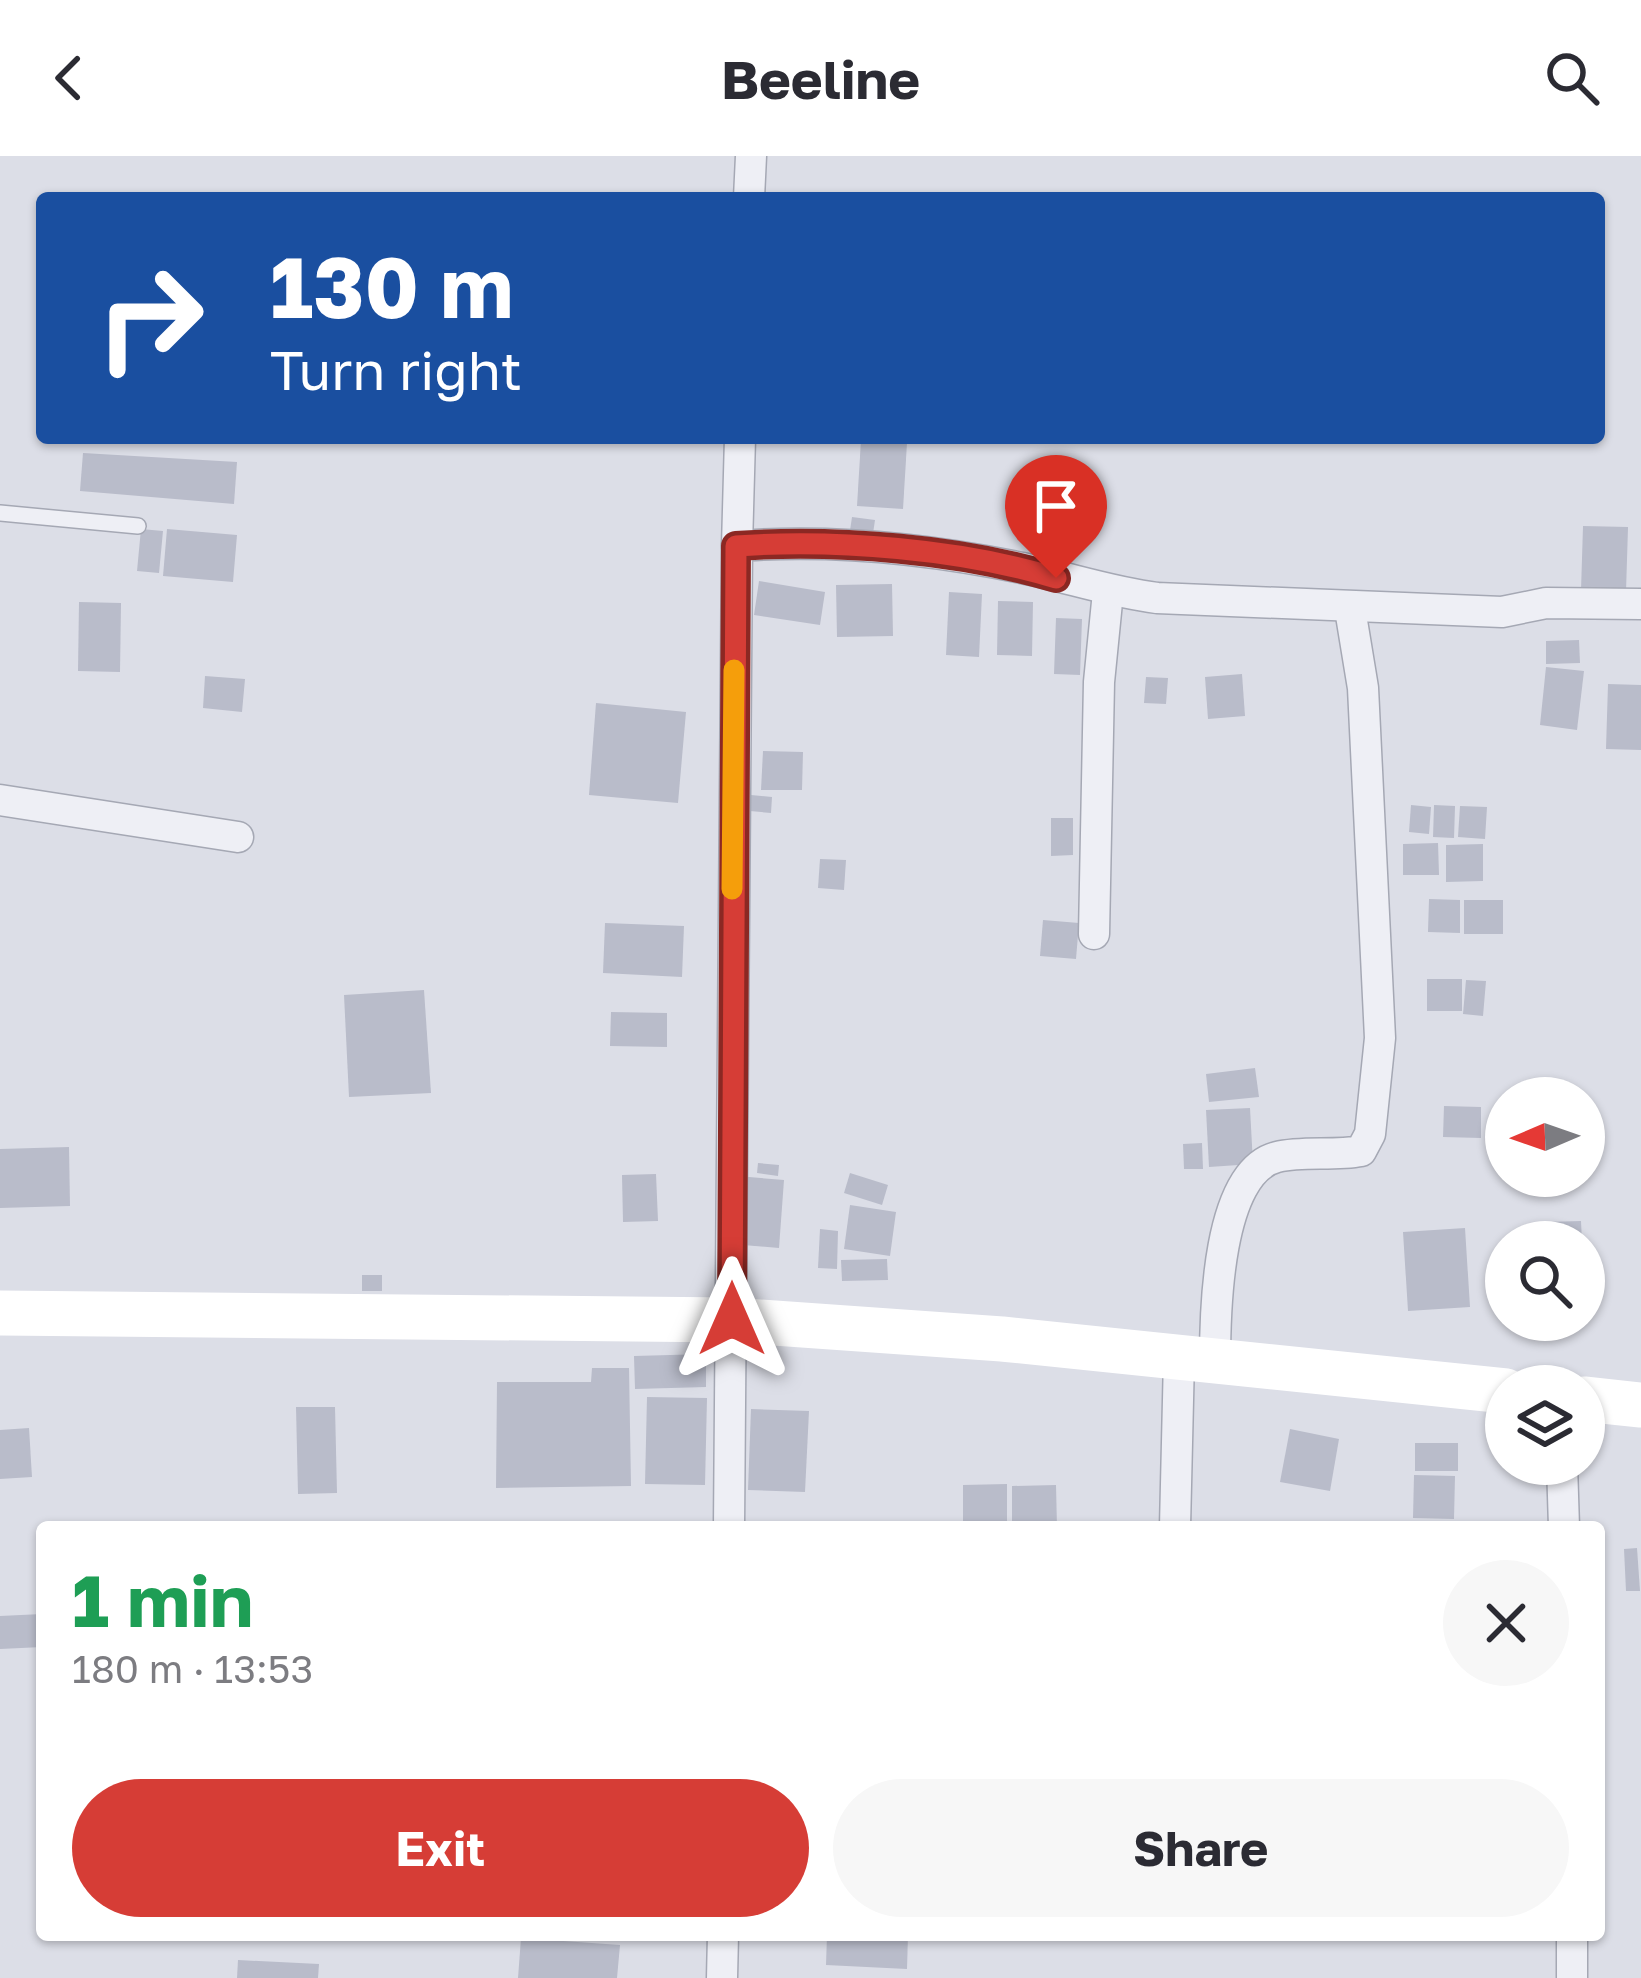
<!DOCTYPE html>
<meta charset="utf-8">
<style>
body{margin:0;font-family:"Golos Text",sans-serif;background:#f7f7f7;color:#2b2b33;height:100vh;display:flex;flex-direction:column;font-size:45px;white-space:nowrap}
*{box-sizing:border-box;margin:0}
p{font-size:39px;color:#7c7c81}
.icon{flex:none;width:66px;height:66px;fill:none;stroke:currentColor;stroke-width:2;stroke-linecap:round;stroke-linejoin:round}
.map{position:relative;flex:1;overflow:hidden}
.details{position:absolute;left:36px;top:1365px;width:1569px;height:420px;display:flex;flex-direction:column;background:#fff;border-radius:12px;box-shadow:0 3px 9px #0004}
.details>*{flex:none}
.top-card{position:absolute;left:36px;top:36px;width:1569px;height:252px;border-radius:12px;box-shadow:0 3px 9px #0004;background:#1a4fa0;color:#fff;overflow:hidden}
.needle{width:78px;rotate:268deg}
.controls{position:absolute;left:1485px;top:921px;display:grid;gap:24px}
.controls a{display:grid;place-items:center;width:120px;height:120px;border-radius:50%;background:#fff;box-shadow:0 3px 9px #0004;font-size:60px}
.pin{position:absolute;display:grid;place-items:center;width:102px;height:102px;color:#fff;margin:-123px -51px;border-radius:50% 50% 50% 0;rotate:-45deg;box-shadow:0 0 12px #0007}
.pin .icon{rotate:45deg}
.me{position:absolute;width:132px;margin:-66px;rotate:0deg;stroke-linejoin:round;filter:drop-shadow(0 0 9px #0008)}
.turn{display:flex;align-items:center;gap:42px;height:252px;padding:0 36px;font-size:54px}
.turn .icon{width:156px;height:156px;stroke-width:2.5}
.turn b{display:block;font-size:84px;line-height:102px}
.round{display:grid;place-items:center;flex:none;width:126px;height:126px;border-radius:63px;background:#f7f7f7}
.head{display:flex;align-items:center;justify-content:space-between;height:204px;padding:0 36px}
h1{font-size:72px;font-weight:700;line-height:90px;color:#1e9e55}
.primary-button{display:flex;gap:24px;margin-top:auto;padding:24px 36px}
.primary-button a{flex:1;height:138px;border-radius:72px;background:#d63d36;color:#fff;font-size:48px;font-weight:700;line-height:138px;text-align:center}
.primary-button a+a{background:#f7f7f7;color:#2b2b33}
header{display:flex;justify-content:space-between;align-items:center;height:156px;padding:0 36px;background:#fff;font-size:54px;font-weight:700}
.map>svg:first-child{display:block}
.building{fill:#b9bcca}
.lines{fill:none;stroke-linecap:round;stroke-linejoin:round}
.lane-casing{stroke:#a5a8b4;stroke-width:18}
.street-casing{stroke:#a5a8b4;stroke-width:33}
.lane{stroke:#eeeff5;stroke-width:15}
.street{stroke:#eeeff5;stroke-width:30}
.secondary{stroke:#fff;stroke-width:45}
.route-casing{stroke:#8b2823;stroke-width:30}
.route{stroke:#d63d36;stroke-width:21}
.slow{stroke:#f59e0b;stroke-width:21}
</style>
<header><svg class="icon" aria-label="back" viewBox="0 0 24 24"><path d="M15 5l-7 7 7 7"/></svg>Beeline<svg class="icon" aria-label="search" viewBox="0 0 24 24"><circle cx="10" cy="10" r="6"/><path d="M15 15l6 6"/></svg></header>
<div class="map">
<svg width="1641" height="1822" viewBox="0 0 1641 1822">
<rect width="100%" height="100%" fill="#dcdee7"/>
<g class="building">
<path d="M861,284L907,287L903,353L857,350Z"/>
<path d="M83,297L237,306L234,348L80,335Z"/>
<path d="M852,361L875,364L871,391L848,388Z"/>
<path d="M1583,370L1628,371L1626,436L1581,435Z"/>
<path d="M141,373L163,375L159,417L137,415Z"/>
<path d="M167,373L237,379L233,426L163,420Z"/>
<path d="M759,425L825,436L820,469L754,459Z"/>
<path d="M892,428L893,480L837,481L836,429Z"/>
<path d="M949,436L982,438L979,501L946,499Z"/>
<path d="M998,445L1033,446L1032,500L997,499Z"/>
<path d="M79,446L121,447L120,516L78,515Z"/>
<path d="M1056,462L1082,463L1080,519L1054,518Z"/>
<path d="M1579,484L1580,507L1546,508V485Z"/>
<path d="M1546,511L1584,515L1577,574L1540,569Z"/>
<path d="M1242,518L1245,560L1208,563L1205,521Z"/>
<path d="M205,520L245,523L242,556L203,552Z"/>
<path d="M1146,521L1168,522L1166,548L1144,547Z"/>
<path d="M1608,528L1641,529V594L1606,593Z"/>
<path d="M596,547L686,556L678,647L589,639Z"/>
<path d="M763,595L803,596L802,634H761Z"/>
<path d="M751,639L772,641L771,657L750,655Z"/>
<path d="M1411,649L1431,651L1429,678L1409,676Z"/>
<path d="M1434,649L1455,650L1454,682L1433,681Z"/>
<path d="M1460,650L1487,651L1485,683L1458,681Z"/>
<path d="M1051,662H1073V699L1051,700Z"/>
<path d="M1438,687L1439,719H1403V688Z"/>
<path d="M1483,688V725L1446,726V689Z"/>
<path d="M820,703L846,704L844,734L818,732Z"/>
<path d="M1429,743L1460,744V777L1428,776Z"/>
<rect x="1464" y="744" width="39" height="34"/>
<path d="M1043,764L1079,767L1076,803L1040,800Z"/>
<path d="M605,767L684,770L682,821L603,817Z"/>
<rect x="1427" y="823" width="35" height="32"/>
<path d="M1466,824L1486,825L1483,860L1463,858Z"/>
<path d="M424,834L431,937L349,941L344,839Z"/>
<path d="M611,856L667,857V891L610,890Z"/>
<path d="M1255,912L1259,941L1209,946L1206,918Z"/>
<path d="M1444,950L1481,951V982L1443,981Z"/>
<path d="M1250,952L1253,1008L1209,1011L1206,954Z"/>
<path d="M1202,987L1203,1013H1184L1183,988Z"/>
<path d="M69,991L70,1050L0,1052V993Z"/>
<path d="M758,1007L779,1009L778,1020L757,1017Z"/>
<path d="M850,1017L888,1029L882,1049L844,1037Z"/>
<path d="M656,1018L658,1065L623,1066L622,1019Z"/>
<path d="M737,1020L784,1024L779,1092L731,1088Z"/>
<path d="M850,1049L896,1056L890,1100L844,1093Z"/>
<path d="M1581,1065L1582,1086H1545V1066Z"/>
<path d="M1465,1072L1470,1151L1408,1155L1403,1076Z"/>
<path d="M820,1073L838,1075L837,1113L818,1112Z"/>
<path d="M887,1103L888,1124L842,1125L841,1104Z"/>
<rect x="362" y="1119" width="20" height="16"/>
<path d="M706,1198V1231L635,1233L634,1200Z"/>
<path d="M592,1212H629L631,1330L496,1332L497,1226H591Z"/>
<path d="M647,1241L707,1242L705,1329L645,1328Z"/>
<path d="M296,1251H335L337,1337L298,1338Z"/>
<path d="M751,1253L809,1255L805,1336L748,1334Z"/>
<path d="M29,1272L32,1321L0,1323V1274Z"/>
<path d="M1290,1273L1339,1283L1330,1335L1280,1326Z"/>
<rect x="1415" y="1287" width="43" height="28"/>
<path d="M1414,1319L1455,1320L1454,1363L1413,1362Z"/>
<path d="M1007,1328V1371H963V1329Z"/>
<path d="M1056,1329L1057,1371H1012V1330Z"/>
<path d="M1637,1392L1640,1435H1626L1624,1393Z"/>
<path d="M42,1458V1491L0,1493V1460Z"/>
<path d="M827,1779H908L907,1813L826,1809Z"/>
<path d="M521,1782L620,1789L617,1822H518Z"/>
<path d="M238,1804L319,1808L318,1822H237Z"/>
</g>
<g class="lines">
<g class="lane-casing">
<path id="lane" d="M0,357L138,370"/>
</g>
<g class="street-casing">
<g id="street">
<path d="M749,42L751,0"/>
<path d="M737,390L740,282"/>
<path d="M0,644L238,681"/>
<path d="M1094,778L1099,526L1108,436"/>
<path d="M1215,1206C1215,1156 1217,1016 1277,1001C1303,995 1334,1000 1361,995L1370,978L1380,882L1363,532L1350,453"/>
<path d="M1562,1308L1564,1371"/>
<path d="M729,1371L737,390C830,383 930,393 1022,412C1067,421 1110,436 1157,442L1502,456L1546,447L1641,448"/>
<path d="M1175,1371L1179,1202"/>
<path d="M1572,1779V1822"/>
<path d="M722,1822L723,1779"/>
</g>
</g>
<use href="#lane" class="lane"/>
<use href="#street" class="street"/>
<g class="secondary">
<path d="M0,1157L732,1164L1002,1183L1506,1235"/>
<path d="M1584,1243L1641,1249"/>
</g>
</g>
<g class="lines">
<g class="route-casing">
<path id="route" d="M732,1163L736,390C836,383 961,393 1056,422"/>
</g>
<use href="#route" class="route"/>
<path class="slow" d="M732,733L734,514"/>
</g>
</svg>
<div class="controls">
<a><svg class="needle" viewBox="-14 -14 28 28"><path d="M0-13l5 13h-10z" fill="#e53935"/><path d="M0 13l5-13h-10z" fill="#7c7c81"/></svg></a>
<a><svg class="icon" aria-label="search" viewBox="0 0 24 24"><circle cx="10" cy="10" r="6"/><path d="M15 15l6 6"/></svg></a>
<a><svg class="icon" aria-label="layers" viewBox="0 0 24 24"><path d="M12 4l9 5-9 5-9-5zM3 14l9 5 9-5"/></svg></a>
</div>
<div class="pin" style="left:1056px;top:422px;background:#d93025"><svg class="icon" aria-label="arrive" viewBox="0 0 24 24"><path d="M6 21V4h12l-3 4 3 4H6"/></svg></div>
<svg class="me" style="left:732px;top:1163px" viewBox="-20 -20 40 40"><path d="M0-17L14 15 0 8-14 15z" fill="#d63d36" stroke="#fff" stroke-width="4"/></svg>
<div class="top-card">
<div class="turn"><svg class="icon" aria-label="right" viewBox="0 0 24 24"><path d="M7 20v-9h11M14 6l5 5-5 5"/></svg><div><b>130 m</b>Turn right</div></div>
</div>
<section class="details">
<div class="head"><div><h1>1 min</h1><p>180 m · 13:53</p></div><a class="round"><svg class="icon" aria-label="close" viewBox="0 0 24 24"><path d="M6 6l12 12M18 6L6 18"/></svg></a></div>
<div class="primary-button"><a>Exit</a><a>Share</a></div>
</section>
</div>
